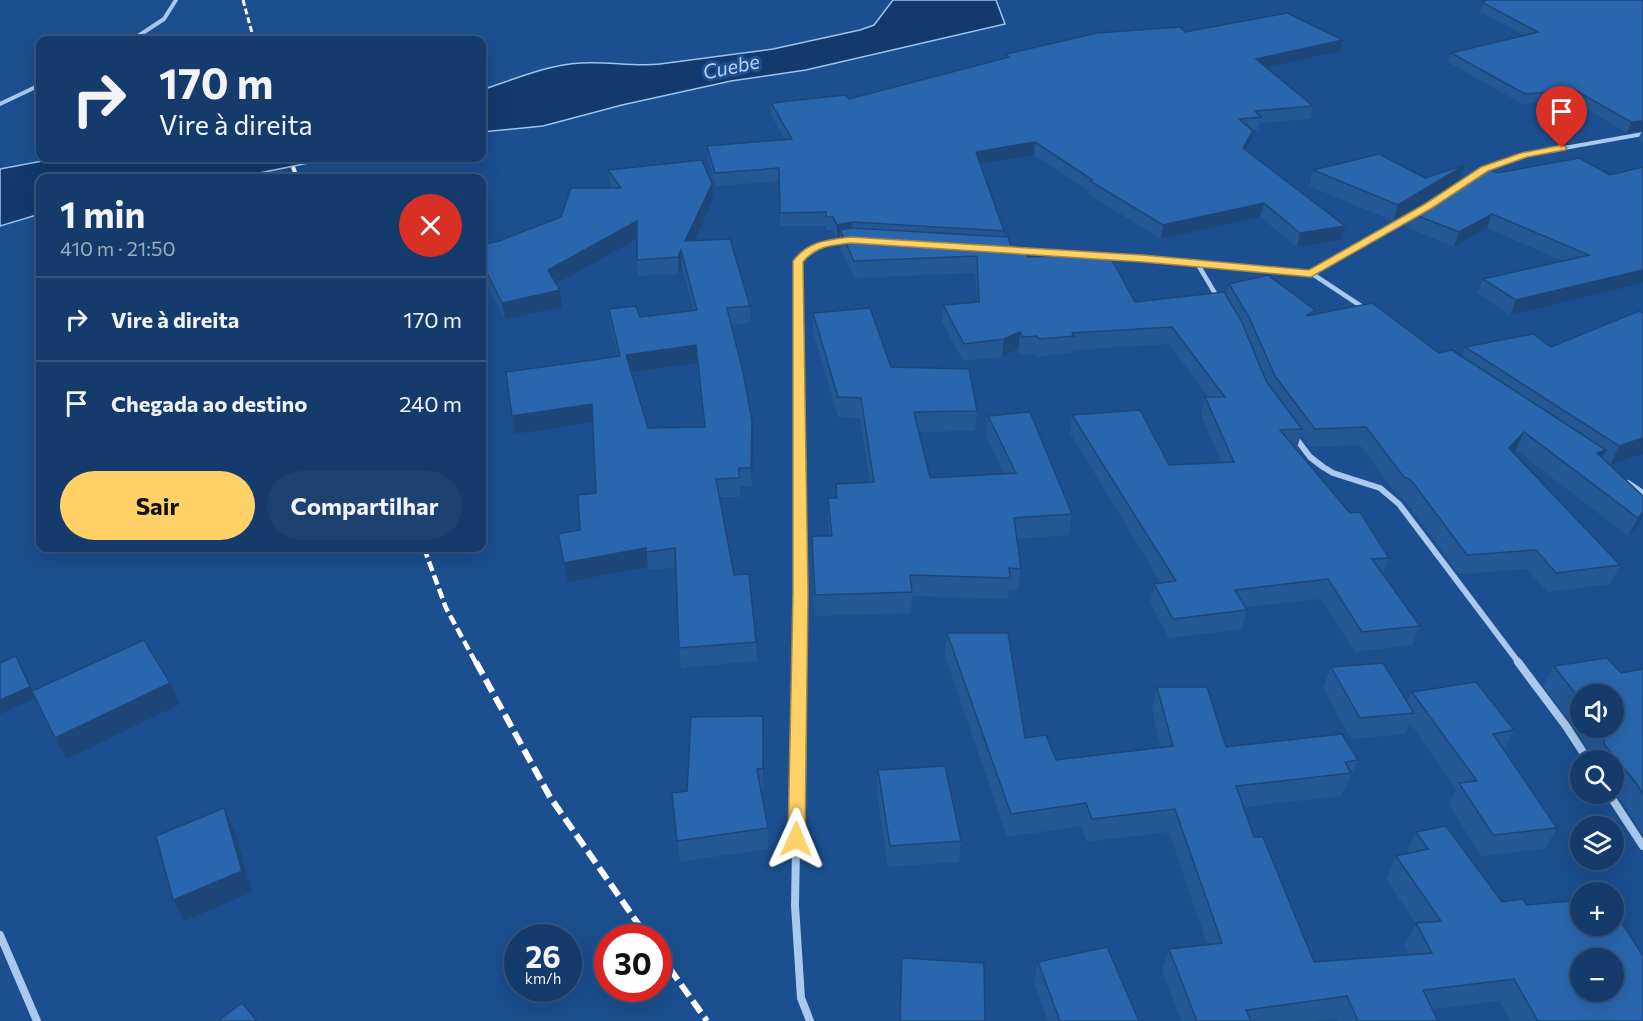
<!DOCTYPE html>
<html lang="pt">
<meta charset="utf-8">
<style>
body{margin:0;font-family:Commissioner,sans-serif;background:#1d4271;color:#f1f3f6;height:100vh;display:flex;flex-direction:column;font-size:22px;white-space:nowrap}
*{box-sizing:border-box;margin:0}
p{font-size:20px;color:#9dadc1}
.icon{flex:none;width:33px;height:33px;fill:none;stroke:currentColor;stroke-width:2;stroke-linecap:round;stroke-linejoin:round}
.map{position:relative;flex:1;overflow:hidden}
.sheet{position:absolute;left:36px;top:174px;width:450px;height:378px;display:flex;flex-direction:column;background:#143b6b;border-radius:12px;box-shadow:0 6px 24px #0002,0 0 0 2px #33557e}
.sheet>*{flex:none}
.banner{position:absolute;left:36px;top:36px;width:450px;height:126px;border-radius:12px;box-shadow:0 6px 24px #0002,0 0 0 2px #33557e;background:#143b6b;color:#f1f3f6;overflow:hidden}
.fabs{position:absolute;left:1570px;top:684px;display:grid;gap:12px}
.fabs a{display:grid;place-items:center;width:54px;height:54px;border-radius:50%;background:#143b6b;box-shadow:0 6px 24px #0002,0 0 0 2px #33557e;font-size:30px}
.speed{position:absolute;left:504px;top:924px;display:flex;gap:12px;font-size:30px;font-weight:700;text-align:center}
.speed>*{display:grid;place-content:center;width:78px;height:78px;border-radius:50%;background:#143b6b;box-shadow:0 6px 24px #0002,0 0 0 2px #33557e;line-height:1}
.speed small{font-size:15px;font-weight:400}
.speed .limit{border:9px solid #d22;background:#fff;color:#111}
.pin{position:absolute;display:grid;place-items:center;width:51px;height:51px;color:#fff;margin:-62px -26px;border-radius:50% 50% 50% 0;rotate:-45deg;box-shadow:0 0 6px #0007}
.pin .icon{rotate:45deg}
.me{position:absolute;width:66px;margin:-33px;rotate:1deg;stroke-linejoin:round;filter:drop-shadow(0 0 4px #0008)}
.turn{display:flex;align-items:center;gap:21px;height:126px;padding:0 24px;font-size:27px}
.turn .icon{width:78px;height:78px;stroke-width:2.5}
.turn b{display:block;font-size:42px;line-height:51px}
.round{display:grid;place-items:center;flex:none;width:63px;height:63px;border-radius:32px;background:#1d4271}
.summary{display:flex;align-items:center;justify-content:space-between;height:102px;padding:0 24px}
h1{font-size:36px;font-weight:700;line-height:45px}
.action{display:flex;gap:12px;margin-top:auto;padding:12px 24px}
.action a{flex:1;height:69px;border-radius:36px;background:#ffd166;color:#111;font-size:24px;font-weight:700;line-height:69px;text-align:center}
.action a+a{background:#1d4271;color:#f1f3f6}
ul{padding:0;list-style:none}
li{display:flex;align-items:center;gap:18px;height:84px;padding:0 24px;border-top:2px solid #33557e}
li div{flex:1}
li b{display:block;font-size:22px}
li em{font-style:normal}
.map>svg:first-child{display:block}
.water{fill:#123a6d;stroke:#9cc4f0;stroke-width:1.5}
.lines{fill:none;stroke-linecap:round;stroke-linejoin:round}
.street-far3{stroke:#a9c9ee;stroke-width:4}
.street-far2{stroke:#a9c9ee;stroke-width:4.5}
.street-far1{stroke:#a9c9ee;stroke-width:6}
.street{stroke:#a9c9ee;stroke-width:8}
.rail-far3{stroke:#fff;stroke-width:3;stroke-dasharray:6 3;stroke-linecap:butt}
.rail-far2{stroke:#fff;stroke-width:4;stroke-dasharray:8 4;stroke-linecap:butt}
.rail-far1{stroke:#fff;stroke-width:4.5;stroke-dasharray:10 4.5;stroke-linecap:butt}
.rail{stroke:#fff;stroke-width:6;stroke-dasharray:14 6;stroke-linecap:butt}
.wall{fill:#245895;fill-rule:evenodd}
.shaded-wall{fill:#1d4779}
.building{fill:#2a66ad;stroke:#1d4779;stroke-width:1.5;fill-rule:evenodd}
.route{fill:#ffd166;stroke:#a68842;stroke-width:1.5}
.labels{text-anchor:middle;dominant-baseline:central;stroke-width:6;stroke-linejoin:round;paint-order:stroke}
.far-water-label{font-size:20px;font-style:italic;fill:#b5d3f5;stroke:#1b4f8f}
</style>
<div class="map">
<svg width="1643" height="1021" viewBox="0 0 1643 1021">
<rect width="100%" height="100%" fill="#1b4f8f"/>
<g class="water">
<path d="M893,0H996L1005,24L806,70L731,81L622,105L543,126L482,132V90C515,79 546,65 581,63C607,61 634,67 660,64L773,49L860,30L874,25Z"/>
<path d="M58,158H333L235,178H40V214L0,226V169Z"/>
</g>
<g class="lines">
<g class="street-far3">
<path d="M132,40L164,19L176,0"/>
<path d="M0,104L40,85"/>
<path d="M1488,169L1525,155L1643,134"/>
</g>
<g class="street-far2">
<path d="M1481,171L1492,167"/>
<path d="M1005,250L1088,255"/>
<path d="M1104,256L1311,273L1364,308"/>
<path d="M1197,263L1219,300"/>
<path d="M1311,273L1412,215"/>
<path d="M799,385L798,261L815,247L848,240"/>
</g>
<g class="street-far1">
<path d="M799,383V663"/>
<path d="M1295,437L1310,457L1323,467L1333,473L1380,488L1399,504L1519,663"/>
<path d="M1628,483L1643,493"/>
</g>
<g class="street">
<path d="M799,662L795,906L801,998L810,1021"/>
<path d="M1518,662L1566,726L1588,760"/>
<path d="M1609,794L1643,846"/>
<path d="M0,935L37,1021"/>
</g>
<g class="rail-far3">
<path d="M243,0L254,40"/>
<path d="M290,158L294,169"/>
</g>
<path class="rail-far2" d="M293,167L297,178"/>
<path class="rail-far1" d="M424,548L446,608L476,663"/>
<g class="rail">
<path d="M476,662L550,797L648,938"/>
<path d="M658,952L707,1021"/>
</g>
</g>
<g class="wall">
<path d="M1643,0V142L1638,139L1642,131L1627,133L1571,100L1522,104L1448,62L1451,53L1524,35L1480,12L1483,3Z"/>
<path d="M1185,32L1343,40L1340,51L1266,68L1313,106L1310,119L1260,123L1258,130H1252L1253,131L1250,143L1246,151L1345,226L1341,240L1297,247L1260,217L1161,239L1088,194L1089,191L1034,155L980,164L1004,231V237L1012,250L1135,302L1226,296L1229,284L1314,314L1439,353L1462,356L1465,347L1643,454L1610,465L1641,522L1628,536L1516,450L1514,453L1620,565L1610,584L1547,592L1527,569L1459,574L1404,499L1397,495L1360,445L1309,447L1301,435L1297,448H1295L1389,558L1383,574L1420,626L1412,645L1355,652L1321,599L1246,607L1247,610L1242,629L1169,638L1150,603L1154,584L1161,583L1070,433L1072,415L1169,465L1221,462L1201,415L1205,397H1208L1169,344L1072,350V353L1037,357L1035,354L1021,355L1018,349L1002,357L963,361L942,322L943,305L977,302L975,273L854,278L840,247V238H837L833,231L826,230V226H780L779,181L716,186L708,158L707,146L785,139L771,115V103L849,99L1006,58V54Z"/>
<path d="M608,170L713,200L694,240L750,306L751,323L731,325L752,420V486H740V497H719L734,575L756,642L757,661L681,668L679,648L676,567L649,570L648,567L567,582L558,534L580,530L596,493L593,422L515,434L512,416L618,356L611,327L609,309L640,317L694,310L682,267L679,274L638,276L637,260V239L556,284L560,290L562,307L505,320L482,274V245L499,241L561,217L612,188L610,185ZM697,363L704,427L648,428L631,373Z"/>
<path d="M1313,170L1460,180L1643,283L1510,315L1477,293L1483,279L1563,261L1487,228L1454,247L1404,226L1408,212L1393,221L1309,186Z"/>
<path d="M813,313L891,367L977,411L975,431L919,432L930,478L1004,474L986,436L988,416L1072,514L1069,535L1017,539L1021,569L1018,590L1009,589L1008,599L912,596L911,613L815,616L812,536H830L828,518V498H836V484L870,482L860,418L838,417L813,332Z"/>
<path d="M947,633L1025,738L1056,760L1161,747L1152,710L1157,687L1226,747L1358,760L1348,783H1347L1341,796L1244,807L1254,837L1314,962L1409,955L1404,946L1416,924L1386,879L1396,856L1406,854L1416,832L1502,902L1526,905L1643,1021H1511L1500,1001L1432,1009L1438,1021H1338L1336,1018L1313,1021H1181L1162,971L1169,949L1207,944L1169,832L1087,842L1081,826L1007,837L945,656Z"/>
<path d="M1554,666L1621,673L1643,669V835L1623,803L1614,792V760H1592L1593,757L1571,723L1543,686ZM1581,694L1614,728H1581Z"/>
<path d="M1331,667L1407,702L1412,692L1514,730L1504,750L1557,828L1545,849L1481,856L1449,804L1456,789L1410,723L1405,734L1351,739L1323,688Z"/>
<path d="M764,737V790H760L768,828V849L680,862L672,793L687,791Z"/>
<path d="M878,770L961,841L959,862L888,867L877,792Z"/>
<path d="M902,958L985,1021H899Z"/>
<path d="M1038,962L1139,1021H1048L1034,982Z"/>
</g>
<g class="shaded-wall">
<path d="M1343,40L1340,51L1253,71L1256,59Z"/>
<path d="M1643,121V129L1642,131L1627,133L1631,122Z"/>
<path d="M1253,131L1250,143L1240,161L1243,148Z"/>
<path d="M1035,142L1034,155L975,165L976,152Z"/>
<path d="M1465,165L1459,181L1393,221L1398,205Z"/>
<path d="M712,184L713,200L687,257L685,241Z"/>
<path d="M1264,203L1260,217L1161,239L1163,225Z"/>
<path d="M1492,214L1487,228L1454,247L1459,232Z"/>
<path d="M637,221L639,238L551,287L548,270Z"/>
<path d="M852,222L851,236L840,230V238H837V225Z"/>
<path d="M1345,226L1341,240L1297,247L1300,233Z"/>
<path d="M681,250L682,267L679,274L678,257Z"/>
<path d="M1643,270V283L1510,315L1516,300Z"/>
<path d="M560,290L562,307L505,320L502,303Z"/>
<path d="M1020,332L1018,349L1002,357L1004,339Z"/>
<path d="M696,345L697,363L628,373L626,355Z"/>
<path d="M592,404L594,422L515,434L512,416Z"/>
<path d="M752,420L753,439L752,486L751,468Z"/>
<path d="M1524,432L1516,450L1501,466L1509,448Z"/>
<path d="M1643,438V454L1610,465L1619,446Z"/>
<path d="M1606,450L1597,469V453Z"/>
<path d="M1643,512V517L1641,522L1628,536L1638,518Z"/>
<path d="M646,548L648,567L567,582L564,563Z"/>
<path d="M16,656L22,667L36,698L0,714V700Z"/>
<path d="M170,683L180,704L67,759L55,738Z"/>
<path d="M763,716L764,737V790L763,768Z"/>
<path d="M224,808L234,829L252,892L184,921L173,900Z"/>
</g>
<g class="building">
<path d="M1485,0H1643V121L1631,122L1575,90L1525,94L1451,53L1538,32L1483,3Z"/>
<path d="M1287,13L1343,40L1256,59L1313,106L1255,111L1261,117L1239,119L1253,131L1243,148L1345,226L1300,233L1264,203L1163,225L1090,181L1093,180L1035,142L976,152L1004,231L852,222L837,225L833,217H826V212L780,213L779,168L715,173L707,146L792,139L771,103L845,95L849,99L1009,57L1006,54L1097,33L1180,27L1185,32Z"/>
<path d="M1379,154L1425,178L1465,165L1398,205L1313,170Z"/>
<path d="M1579,158L1610,175L1643,167V270L1516,300L1483,279L1589,255L1492,214L1459,232L1408,212L1483,166L1497,173Z"/>
<path d="M702,160L712,184L685,241L730,239L750,306L727,308L743,372L752,420L751,468H739V478L716,479L734,575L749,574L756,642L679,648L675,548L646,552V548L564,563L558,534L580,530L578,495L596,493L592,404L512,416L506,372L620,356L609,309L636,306L640,317L697,310L681,250L678,257L637,260V221L548,270L560,290L502,303L482,263V245L499,241L561,217L571,188H621L608,170ZM696,345L705,427L648,428L626,355Z"/>
<path d="M852,228L1008,237L1012,250H1024L1028,257L1108,253L1135,302L1224,292L1241,320L1266,381L1302,429L1280,430L1350,513L1360,512L1389,558L1372,559L1420,626L1362,632L1328,579L1235,590L1247,610L1173,619L1154,584L1176,581L1072,415L1140,410L1169,465L1234,462L1205,397H1225L1172,327L1072,333L1074,336L1039,339L1037,336L1023,337L1020,332L1004,339L964,344L943,305L979,302L977,256L854,261L840,230Z"/>
<path d="M1268,275L1315,310L1306,316L1372,303L1439,353L1452,350L1606,450L1597,453L1643,496V512L1638,518L1524,432L1509,448L1620,565L1556,573L1536,550L1467,555L1411,480L1404,477L1366,427L1315,429L1275,376L1249,317L1229,284Z"/>
<path d="M870,308L891,367L969,369L977,411L914,412L930,478L1016,473L988,416L1030,412L1072,514L1014,518L1021,569L1009,568L1010,578L910,575L912,592L815,595L812,536H832L828,498H837L836,484L874,482L861,398L838,397L813,313Z"/>
<path d="M1639,311L1643,313V438L1619,446L1465,347L1533,334L1551,347Z"/>
<path d="M947,633H1008L1025,738L1046,735L1056,760L1173,746L1157,687H1207L1226,747L1342,734L1358,760L1345,762L1351,773L1236,786L1254,837H1263L1314,962L1432,953L1416,923L1441,921L1396,856L1428,849L1416,832L1446,826L1502,902L1523,899L1526,905L1581,900V926H1614V911L1643,956V1021H1538L1514,979L1423,990L1438,1021H1358L1347,996L1246,1010L1251,1021H1197L1169,949L1222,943L1175,809L1092,819L1086,803L1011,814ZM1581,958H1614V992H1581Z"/>
<path d="M144,640L170,683L55,738L32,691Z"/>
<path d="M16,656L30,687L0,700V663Z"/>
<path d="M1607,658L1621,673L1643,669V794L1636,783L1604,744L1605,737L1599,728H1614V694H1581V701L1554,666Z"/>
<path d="M1383,663L1414,713L1360,718L1331,667Z"/>
<path d="M1476,682L1514,730L1493,734L1557,828L1493,835L1459,783L1477,781L1412,692Z"/>
<path d="M763,716V768L757,769L768,828L677,841L672,793L687,791L691,717Z"/>
<path d="M945,766L961,841L890,846L878,770Z"/>
<path d="M224,808L242,871L173,900L156,836Z"/>
<path d="M1107,947L1139,1021H1060L1038,962Z"/>
<path d="M902,958L984,963L985,1021H900Z"/>
<path d="M242,1003L257,1021H218Z"/>
</g>
<path class="route" d="M1562,145L1567,148L1565,150L1527,157L1488,171L1432,208L1311,277L1143,262L851,243C832,245 816,246 803,262L808,593L805,839L803,844L796,847L790,844L788,839L793,593V261C808,241 827,240 851,237L1143,255L1309,270L1425,204L1481,167L1521,153Z"/>
<g class="labels">
<g class="far-water-label">
<text transform="translate(731 66) rotate(-12)">Cuebe</text>
</g>
</g>
</svg>
<div class="fabs">
<a><svg class="icon" aria-label="sound" viewBox="0 0 24 24"><path d="M4 9h4l5-4v14l-5-4H4zM17 9q2 3 0 6"/></svg></a>
<a><svg class="icon" aria-label="search" viewBox="0 0 24 24"><circle cx="10" cy="10" r="6"/><path d="M15 15l6 6"/></svg></a>
<a><svg class="icon" aria-label="layers" viewBox="0 0 24 24"><path d="M12 4l9 5-9 5-9-5zM3 14l9 5 9-5"/></svg></a>
<a>+</a>
<a>−</a>
</div>
<div class="speed"><div>26<small>km/h</small></div><div class="limit">30</div></div>
<div class="pin" style="left:1562px;top:148px;background:#d93025"><svg class="icon" aria-label="arrive" viewBox="0 0 24 24"><path d="M6 21V4h12l-3 4 3 4H6"/></svg></div>
<svg class="me" style="left:796px;top:839px" viewBox="-20 -20 40 40"><path d="M0-17L14 15 0 8-14 15z" fill="#ffd166" stroke="#fff" stroke-width="4"/></svg>
<div class="banner">
<div class="turn"><svg class="icon" aria-label="right" viewBox="0 0 24 24"><path d="M7 20v-9h11M14 6l5 5-5 5"/></svg><div><b>170 m</b>Vire à direita</div></div>
</div>
<section class="sheet">
<div class="summary"><div><h1>1 min</h1><p>410 m · 21:50</p></div><a class="round" style="background:#d93025;color:#fff"><svg class="icon" aria-label="close" viewBox="0 0 24 24"><path d="M6 6l12 12M18 6L6 18"/></svg></a></div>
<ul>
<li><svg class="icon" aria-label="right" viewBox="0 0 24 24"><path d="M7 20v-9h11M14 6l5 5-5 5"/></svg><div><b>Vire à direita</b></div><em>170 m</em></li>
<li><svg class="icon" aria-label="arrive" viewBox="0 0 24 24"><path d="M6 21V4h12l-3 4 3 4H6"/></svg><div><b>Chegada ao destino</b></div><em>240 m</em></li>
</ul>
<div class="action"><a>Sair</a><a>Compartilhar</a></div>
</section>
</div>
